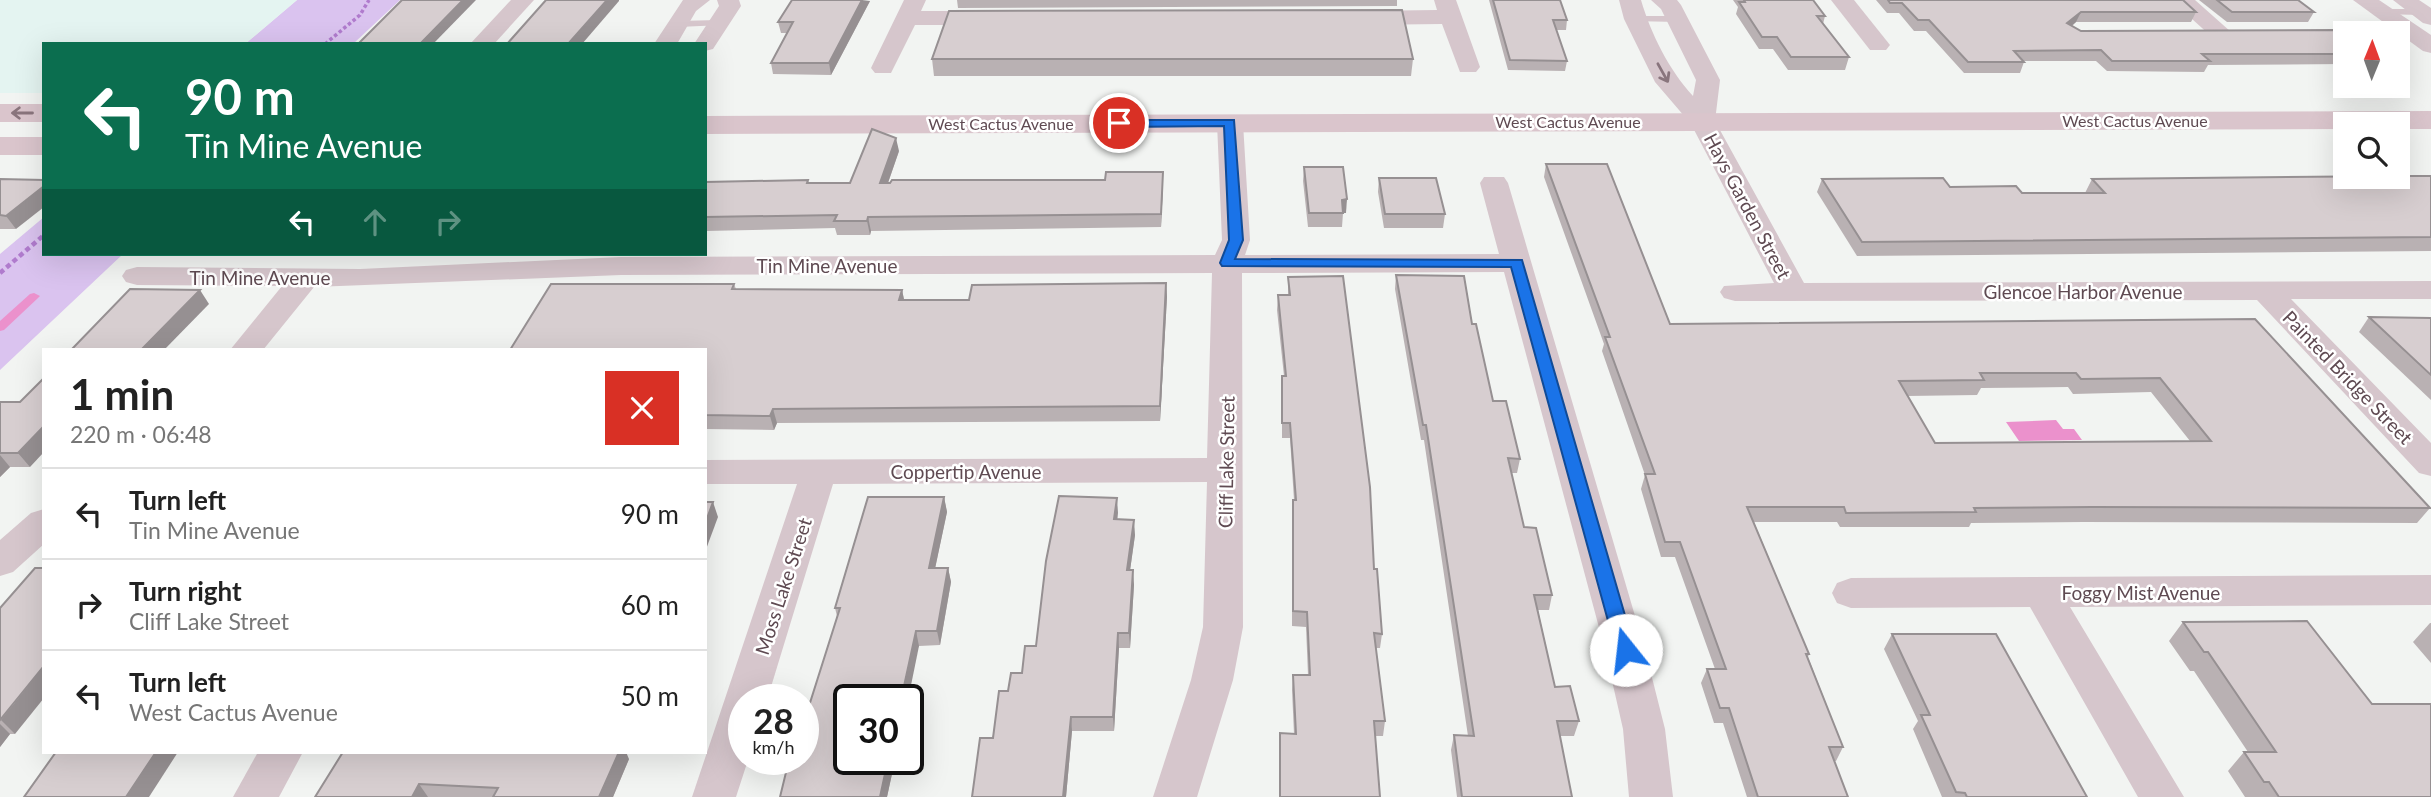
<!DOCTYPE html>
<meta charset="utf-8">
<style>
body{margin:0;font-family:Lato,sans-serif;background:#f6f6f6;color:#222;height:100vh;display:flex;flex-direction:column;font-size:26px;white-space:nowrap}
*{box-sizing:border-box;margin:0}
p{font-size:23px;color:#767676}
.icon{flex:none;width:38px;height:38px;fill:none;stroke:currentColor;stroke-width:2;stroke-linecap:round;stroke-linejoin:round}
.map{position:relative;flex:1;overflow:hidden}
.sheet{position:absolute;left:42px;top:348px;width:665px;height:406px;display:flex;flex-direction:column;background:#fff;border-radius:0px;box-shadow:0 7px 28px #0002}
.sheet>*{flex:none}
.top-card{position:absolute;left:42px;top:42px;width:665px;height:214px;border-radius:0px;box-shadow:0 7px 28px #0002;background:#0b6e4f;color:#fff;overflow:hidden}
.needle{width:46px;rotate:1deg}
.tools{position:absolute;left:2333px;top:21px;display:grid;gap:14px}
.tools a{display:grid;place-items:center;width:77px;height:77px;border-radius:0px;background:#fff;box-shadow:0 7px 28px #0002;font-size:35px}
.speed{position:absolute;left:728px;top:684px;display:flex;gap:14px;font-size:35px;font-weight:700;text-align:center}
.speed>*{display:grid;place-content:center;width:91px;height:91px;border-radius:50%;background:#fff;box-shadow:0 7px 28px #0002;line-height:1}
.speed small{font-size:18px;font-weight:400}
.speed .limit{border:4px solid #111;border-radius:10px;background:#fff;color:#111}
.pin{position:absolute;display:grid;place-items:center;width:60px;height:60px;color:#fff;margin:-30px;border:4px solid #fff;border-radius:50%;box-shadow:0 2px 7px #0007}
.me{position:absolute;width:77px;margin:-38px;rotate:344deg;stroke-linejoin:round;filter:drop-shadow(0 0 5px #0008)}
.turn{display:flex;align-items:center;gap:24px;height:147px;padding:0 28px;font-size:32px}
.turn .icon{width:91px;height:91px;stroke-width:2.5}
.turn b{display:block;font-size:49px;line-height:60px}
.lanes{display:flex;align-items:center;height:66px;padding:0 28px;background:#0003;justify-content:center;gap:35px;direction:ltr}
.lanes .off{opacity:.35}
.round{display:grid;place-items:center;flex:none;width:74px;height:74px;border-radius:0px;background:#f6f6f6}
.overview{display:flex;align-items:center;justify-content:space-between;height:119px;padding:0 28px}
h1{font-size:42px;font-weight:700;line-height:52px}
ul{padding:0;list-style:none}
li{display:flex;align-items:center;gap:21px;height:91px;padding:0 28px;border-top:2px solid #e0e0e0}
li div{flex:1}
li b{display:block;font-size:26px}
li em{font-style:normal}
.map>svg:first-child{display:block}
.green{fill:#dac3ef}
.sand{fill:#e4f4f1}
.water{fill:#eb91cc}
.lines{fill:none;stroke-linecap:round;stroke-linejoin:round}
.stream{fill:#eb91cc;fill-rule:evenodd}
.path-far1{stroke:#b07bcd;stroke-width:3.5;stroke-dasharray:3.5 2.5;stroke-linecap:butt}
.path{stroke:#b07bcd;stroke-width:4.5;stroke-dasharray:5 3.5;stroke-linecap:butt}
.service{fill:#d6c6cc;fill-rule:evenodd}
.minor{fill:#d6c6cc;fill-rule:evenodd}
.secondary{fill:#dac5cc;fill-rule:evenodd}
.wall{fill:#b9b1b3;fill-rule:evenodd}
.shaded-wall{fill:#969092}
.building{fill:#d7ced0;stroke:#969092;stroke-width:2;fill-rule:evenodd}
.oneway{stroke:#89757d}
.oneway2{stroke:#8a757d}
.route{fill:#1a73e8;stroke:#114b97;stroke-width:2}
.labels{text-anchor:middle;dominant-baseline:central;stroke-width:5;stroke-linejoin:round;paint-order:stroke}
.far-street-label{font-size:16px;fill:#5f4a52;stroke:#fff}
.street-label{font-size:19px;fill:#5f4a52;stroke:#fff}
</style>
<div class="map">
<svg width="2431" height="797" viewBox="0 0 2431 797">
<rect width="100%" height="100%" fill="#f2f4f2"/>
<g class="green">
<path d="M297,0H400L353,44H245Z"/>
<path d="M44,217V254H123L0,370V254Z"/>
</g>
<path class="sand" d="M0,0H297L245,44H44V93H0Z"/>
<path class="water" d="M2056,420L2063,429H2074L2082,440L2019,441L2006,422Z"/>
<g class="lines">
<path class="stream" d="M34,293L40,296L38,298L4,330L0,331V321L30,294Z"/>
<path class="path-far1" d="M325,44L360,15L369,0"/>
<path class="path" d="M0,273L44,235"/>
<g class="service">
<path d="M2381,9H2423L2428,12L2423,15L2377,14V10Z"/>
<path d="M1635,16H1678L1683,19L1678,22L1631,21V17Z"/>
<path d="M718,20L723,23L722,25L679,27L674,24L679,21Z"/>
</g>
<g class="minor">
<path d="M511,0H534L494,44H470Z"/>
<path d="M683,0H710L696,11L677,44H654Z"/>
<path d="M717,0H739L741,6L713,49L705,51V44H694L719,6Z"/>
<path d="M904,0H926L921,11H992L1003,18L992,25H915L891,73H875L871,68Z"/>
<path d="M1434,0H1456L1480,67L1476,72H1460L1442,24L1361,25L1350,18L1361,11L1437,10Z"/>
<path d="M1619,0H1641C1651,34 1669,70 1693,96L1696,80L1661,9L1651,0H1677L1681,5L1720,80L1715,121L1804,283L2431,281V299H2291L2431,443V476L2419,473L2257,300L1735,301L1724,298L1720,292L1724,286L1774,283L1691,124L1655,82L1624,19Z"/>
<path d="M1831,0H1854L1890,45L1886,50H1870Z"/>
<path d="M2171,0H2195L2231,32L2220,39L2212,37Z"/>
<path d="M2353,0H2379L2431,35V53L2423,51Z"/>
<path d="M2393,0H2419L2431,8V25L2423,23Z"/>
<path d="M1230,115L1239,118L1243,123L1250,240L1245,255L1499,254L1480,183L1484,177H1504L1508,183L1645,650L1665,729L1673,797H1629L1623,729L1605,650L1504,272L1242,273L1243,627L1233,680L1197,797H1153L1191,680L1203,627L1207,482L833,484L767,700H744V760H748L736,797H692L797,484H705V460L1207,458L1212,273L621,275L314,287L263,350H230L282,286L137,285L126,282L122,276L126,270L137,267L360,269L621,257L1215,255L1222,240L1217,123L1221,118Z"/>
<path d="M44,509V544L13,572L0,576V540L31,513Z"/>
<path d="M2431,575V605L2070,607L2184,797H2138L2030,607L1851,608L1837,603L1832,593L1837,583L1851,578Z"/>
<path d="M258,752H303L279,797H233Z"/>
</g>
<g class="secondary">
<rect x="0" y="104" width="44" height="18"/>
<path d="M2431,111V129H2398V124H2345V129L705,134V116Z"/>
<rect x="0" y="137" width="44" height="18"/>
</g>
</g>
<g class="wall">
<path d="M957,0H1397V6L958,8Z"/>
<path d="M1489,0H1560L1567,20L1566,30H1556L1567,61L1565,71L1508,70Z"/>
<path d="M1733,0H1813L1825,16L1823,24L1849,57L1845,70H1788L1773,49H1759L1736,14L1738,7Z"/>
<path d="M1876,0H2183L2196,12L2191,22H2076L2072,26L2081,31L2345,35V64L2208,65L2204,72L2107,71L2096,61H2024V62L2020,73H1964L1926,31H1914L1899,13H1887Z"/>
<path d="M2199,0H2298L2314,12L2308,22H2227Z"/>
<path d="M870,1L831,75L773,74L771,63L787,33H781L778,22Z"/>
<path d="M932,59H1413L1411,76H934Z"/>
<path d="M899,151L888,183L1163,185L1161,227L871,231L870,235H837L835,228L705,231V182L808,180L809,183H850Z"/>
<path d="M1546,164L1670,324L2255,319L2430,508L2417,523L2083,522L1971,523L1969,527H1840L1837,522H1754L1809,654L1808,657L1843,747L1836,761H1834L1848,797H1747L1723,723H1714L1701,683L1707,669H1715L1675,557H1661L1641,489L1645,475L1602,351L1604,344L1544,177ZM2068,387L2073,394L2151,392L2190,441L1935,443L1907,396L1977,395L1981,388Z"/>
<path d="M1304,167L1346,213H1343L1342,227H1308L1303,181Z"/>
<path d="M2431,176V251L1857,256L1817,192L1822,179L2022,193H2085L2092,179Z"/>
<path d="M1379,178L1445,214L1443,228H1384L1378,192Z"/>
<path d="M0,179L16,229H0Z"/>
<path d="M1396,275L1472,324L1493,401L1520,459L1517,473H1511L1524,527L1552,595L1549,610H1538L1555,687L1579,721L1574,736H1560L1572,797H1457L1451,750L1454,735L1468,736L1424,440H1421L1395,289Z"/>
<path d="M1288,277L1374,569L1382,634L1380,648H1376L1385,721L1383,736H1375L1380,797H1279L1280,733L1294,734L1292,690L1293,675H1308L1306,627L1292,626V515L1293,500H1294L1290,438H1282V376H1284L1277,310L1278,295H1288Z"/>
<path d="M1166,283L1167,297L1160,421L777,423L774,430L705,429V350L734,284L736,289L902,290L904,300H969Z"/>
<path d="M2369,317L2431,318V400L2359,332Z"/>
<path d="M0,402H20L30,467H10L0,477Z"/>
<path d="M944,497L947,512L935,568H948L951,582L940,645L919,646L849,760H895L887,797L803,760L837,616L835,608Z"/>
<path d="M1117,498V519L1135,535L1130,570L1134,585L1130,648H1119L1114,731H1072L1066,797H972L1008,691L1022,673Z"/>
<path d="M0,608L15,734H10L0,747Z"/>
<path d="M2183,622L2372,704L2431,797H2245L2228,771L2244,752H2248L2194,671H2190L2169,641Z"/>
<path d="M2430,623H2431V663L2413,642Z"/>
<path d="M1892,634L2087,797H1942L1913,729L1918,721L1884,649Z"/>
<path d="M629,759L613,797H315Z"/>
</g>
<g class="shaded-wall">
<path d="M463,0H476L433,44H420Z"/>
<path d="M607,0H619V1L582,44H568Z"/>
<path d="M862,0L870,1L831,75L829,63Z"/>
<path d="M2081,12L2076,22L2063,33L2067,23Z"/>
<path d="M896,138L899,151L883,197L880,183Z"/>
<path d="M1163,172V185L1161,227V214Z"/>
<path d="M44,186V207L16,229L6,216Z"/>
<path d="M1347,199L1346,213H1341L1342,200Z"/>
<path d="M868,217L871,231L870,235L867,221Z"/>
<path d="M1166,283L1167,297L1160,421V406Z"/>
<path d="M200,290L209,304L164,350H141Z"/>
<path d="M902,290L905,304L899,300Z"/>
<path d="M773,409L777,423L774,430L770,416Z"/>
<path d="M44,426V452L30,467L18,453Z"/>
<path d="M0,455L10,467L0,477Z"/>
<path d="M944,497L947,512L932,583L929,568Z"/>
<path d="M1117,498L1118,513L1116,534L1114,519Z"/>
<path d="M713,502L718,517L705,552V524Z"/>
<path d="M1134,520L1135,535L1128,585L1127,570Z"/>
<path d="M948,568L951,582L940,645L937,631Z"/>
<path d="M1133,570L1134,585L1130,648L1129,633Z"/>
<path d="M916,631L919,646L908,700H901Z"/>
<path d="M1118,633L1119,648L1114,731L1113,717Z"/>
<path d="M44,666V698L15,734L1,720Z"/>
<path d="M1071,717L1072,731L1066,797H1063Z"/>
<path d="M0,724L10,734L0,747Z"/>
<path d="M156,752H178L149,797H126Z"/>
<path d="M614,752H626L629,759L613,797H599Z"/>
<path d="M888,760H895L887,797H880Z"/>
<path d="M419,784L428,797H412Z"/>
</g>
<g class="building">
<path d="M402,0H463L420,44H358Z"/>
<path d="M546,0H607L568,44H507Z"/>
<path d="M792,0H862L829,63H771L793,22H778Z"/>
<path d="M1493,0H1560L1567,20H1553L1567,61L1510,60Z"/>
<path d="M1744,0H1813L1825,16H1817L1849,57H1791L1777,37H1762L1739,2H1745Z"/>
<path d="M1888,0H2183L2196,12H2081L2067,23L2081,31L2337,30L2345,35V54H2202L2210,61H2112L2101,50L2014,51L2024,62H1968L1929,20H1918L1902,3H1890Z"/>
<path d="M2217,0H2298L2314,12H2232Z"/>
<path d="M1402,10L1413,59H932L949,11Z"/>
<path d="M872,129L896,138L880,183H890L892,180H1105L1106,172H1163L1161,214L868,217L867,221H834L837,215L705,217V182L808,180L807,183H850Z"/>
<path d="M1546,164H1607L1670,324L2255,319L2430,508L2092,507L1974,508L1976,512L1846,513L1844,507H1747L1809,654H1806L1843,747H1829L1848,797H1758L1729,708H1720L1707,669H1726L1680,542H1665L1645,474H1655L1605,337H1610ZM1980,373H2076L2081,379L2160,378L2211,441L1935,443L1899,381L1984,380Z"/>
<path d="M1304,167H1343L1347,199L1342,200L1343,213H1309Z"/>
<path d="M2398,176H2431V237L1862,242L1822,179L1943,178L1950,187L2016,186L2022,193H2105L2092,179Z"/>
<path d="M1379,178H1436L1445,214H1385Z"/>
<path d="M0,179L44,180V186L6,216L0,215Z"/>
<path d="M1396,275L1464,276L1472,324H1476L1493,401H1506L1520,459L1508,458L1524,527L1536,528L1552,595H1534L1555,687L1570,686L1579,721H1557L1572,797H1462L1454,735L1474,736L1426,425H1423Z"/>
<path d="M1343,276L1370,487L1374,569H1377L1382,634L1374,633L1385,721H1374L1380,797H1280V733L1296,734L1293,675H1310L1307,612L1293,611V500H1296L1290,423H1282V376H1286L1278,295H1290L1288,277Z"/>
<path d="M1166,283L1160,406L773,409L770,416L705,415V350H510L551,284H734L732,289L902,290L899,300H969L972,285Z"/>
<path d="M130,289L200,290L141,350H71Z"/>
<path d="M2369,317L2431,318V375Z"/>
<path d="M44,378V426L18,453H0V402H20Z"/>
<path d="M1059,496L1117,498L1114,519L1134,520L1127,570H1133L1129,633H1118L1113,717H1071L1063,797H972L980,738H993L999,691H1008L1011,673H1022L1025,646H1036L1046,561Z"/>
<path d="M868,497H944L929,568H948L937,631H916L901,700H849V760H888L880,797H780L789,760H803V725L840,608H835Z"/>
<path d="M705,502H713L705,524Z"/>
<path d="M35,568H44V666L0,720V608Z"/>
<path d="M2307,621L2372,704H2431V797H2279L2269,782H2264L2244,752H2276L2208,652H2204L2183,622Z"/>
<path d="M1892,634H1996L2087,797H1967L1965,793L1956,792L1921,715H1930Z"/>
<path d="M56,752H156L126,797H24Z"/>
<path d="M343,752H619L599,797H493L498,788L419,784L412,797H315Z"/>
</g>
<defs><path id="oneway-shaft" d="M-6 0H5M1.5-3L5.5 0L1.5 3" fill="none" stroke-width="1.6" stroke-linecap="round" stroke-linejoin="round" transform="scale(1.75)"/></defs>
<use class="oneway" href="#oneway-shaft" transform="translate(1663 73) rotate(61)"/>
<use class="oneway2" href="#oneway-shaft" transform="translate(22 113) rotate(180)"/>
<path class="route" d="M1115,120H1234L1243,240L1235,259L1522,260L1635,650L1632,656H1619L1616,650L1511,267L1222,266L1220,263L1229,240L1224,126L1119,127L1115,126Z"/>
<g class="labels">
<g class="far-street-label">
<text x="2135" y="120">West Cactus Avenue</text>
<text x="1568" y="121">West Cactus Avenue</text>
<text x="1001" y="123">West Cactus Avenue</text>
</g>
<g class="street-label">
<text transform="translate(1748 206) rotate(62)">Hays Garden Street</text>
<text x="827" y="265">Tin Mine Avenue</text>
<text x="260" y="277">Tin Mine Avenue</text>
<text x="2083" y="291">Glencoe Harbor Avenue</text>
<text transform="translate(2348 377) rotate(46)">Painted Bridge Street</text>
<text transform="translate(1226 462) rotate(-89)">Cliff Lake Street</text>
<text x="966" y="471">Coppertip Avenue</text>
<text transform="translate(783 586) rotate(-72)">Moss Lake Street</text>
<text x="2141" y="592">Foggy Mist Avenue</text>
</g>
</g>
</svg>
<div class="tools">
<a><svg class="needle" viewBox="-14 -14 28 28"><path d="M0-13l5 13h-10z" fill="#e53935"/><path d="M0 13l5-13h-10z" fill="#767676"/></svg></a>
<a><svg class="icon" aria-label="search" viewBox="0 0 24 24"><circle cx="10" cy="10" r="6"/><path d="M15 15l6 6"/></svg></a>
</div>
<div class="speed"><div>28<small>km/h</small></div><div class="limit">30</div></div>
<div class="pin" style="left:1119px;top:123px;background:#d93025"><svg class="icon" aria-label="arrive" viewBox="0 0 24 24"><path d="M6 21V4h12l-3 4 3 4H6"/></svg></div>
<svg class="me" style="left:1626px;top:650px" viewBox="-20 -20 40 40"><circle r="19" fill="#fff"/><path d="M0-13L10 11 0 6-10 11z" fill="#1a73e8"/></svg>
<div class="top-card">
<div class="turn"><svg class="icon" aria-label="left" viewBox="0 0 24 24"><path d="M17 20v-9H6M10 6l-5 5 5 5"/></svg><div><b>90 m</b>Tin Mine Avenue</div></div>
<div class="lanes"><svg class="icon" aria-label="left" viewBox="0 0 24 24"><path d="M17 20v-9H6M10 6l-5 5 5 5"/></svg><svg class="icon off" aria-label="ahead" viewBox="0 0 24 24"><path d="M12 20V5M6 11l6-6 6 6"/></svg><svg class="icon off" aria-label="right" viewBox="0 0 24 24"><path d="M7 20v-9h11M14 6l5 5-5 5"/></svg></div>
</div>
<section class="sheet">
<div class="overview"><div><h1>1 min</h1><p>220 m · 06:48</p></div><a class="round" style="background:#d93025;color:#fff"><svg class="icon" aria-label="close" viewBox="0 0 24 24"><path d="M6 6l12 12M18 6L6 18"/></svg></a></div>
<ul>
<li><svg class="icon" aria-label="left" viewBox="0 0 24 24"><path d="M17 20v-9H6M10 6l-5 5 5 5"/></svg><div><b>Turn left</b><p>Tin Mine Avenue</p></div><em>90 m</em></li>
<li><svg class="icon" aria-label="right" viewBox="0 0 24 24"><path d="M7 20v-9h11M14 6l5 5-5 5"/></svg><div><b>Turn right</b><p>Cliff Lake Street</p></div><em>60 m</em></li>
<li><svg class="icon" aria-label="left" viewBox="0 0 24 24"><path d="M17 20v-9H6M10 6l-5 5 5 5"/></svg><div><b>Turn left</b><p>West Cactus Avenue</p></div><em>50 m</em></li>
</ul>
</section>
</div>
